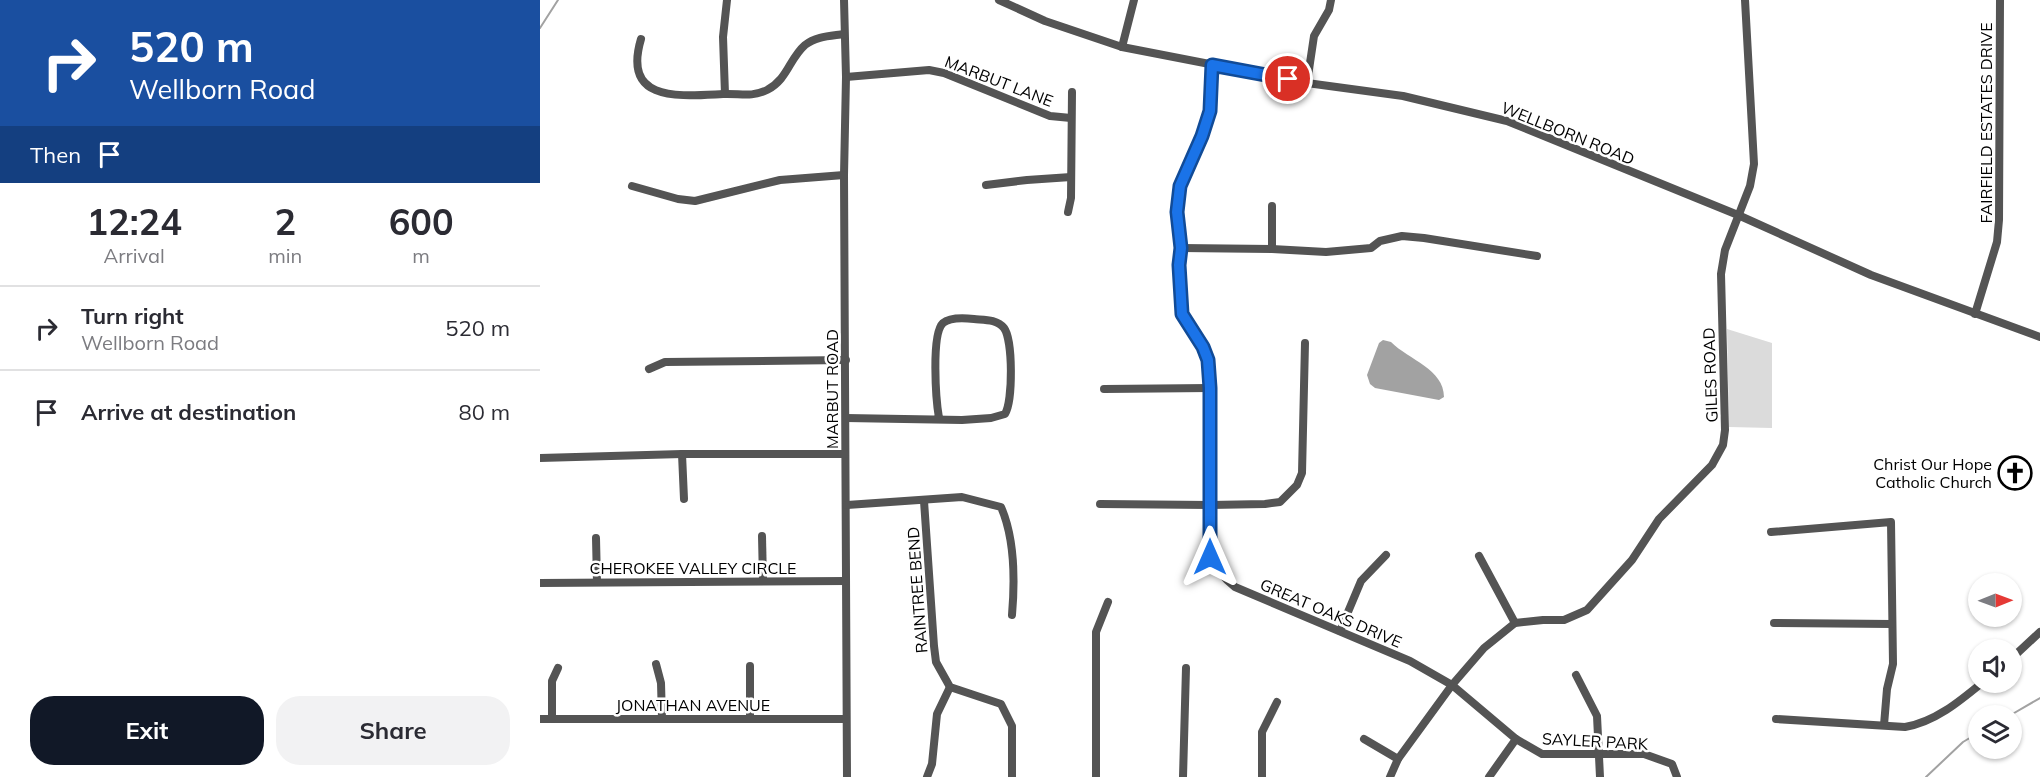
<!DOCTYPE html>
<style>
body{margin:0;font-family:Mulish,sans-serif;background:#f2f2f3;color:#2b2b33;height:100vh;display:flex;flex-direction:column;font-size:22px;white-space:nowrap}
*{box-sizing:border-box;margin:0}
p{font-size:20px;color:#7c7c81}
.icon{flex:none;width:33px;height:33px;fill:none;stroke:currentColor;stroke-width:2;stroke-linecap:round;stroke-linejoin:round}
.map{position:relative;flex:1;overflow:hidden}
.panel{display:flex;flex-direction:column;background:#fff;width:540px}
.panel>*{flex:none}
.top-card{background:#1a4fa0;color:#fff;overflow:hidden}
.needle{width:39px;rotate:89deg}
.tools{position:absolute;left:1428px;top:573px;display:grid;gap:12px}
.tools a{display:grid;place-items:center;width:54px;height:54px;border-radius:50%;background:#fff;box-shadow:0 2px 4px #0004;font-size:30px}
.pin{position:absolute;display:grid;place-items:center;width:51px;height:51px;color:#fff;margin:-26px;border:3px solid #fff;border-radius:50%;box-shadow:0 2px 6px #0007}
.me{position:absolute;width:66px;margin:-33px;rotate:0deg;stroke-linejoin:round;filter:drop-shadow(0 0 4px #0008)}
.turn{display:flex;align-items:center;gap:21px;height:126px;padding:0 30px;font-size:27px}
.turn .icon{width:78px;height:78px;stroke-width:2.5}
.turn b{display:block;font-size:42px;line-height:51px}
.then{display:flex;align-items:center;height:57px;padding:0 30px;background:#0003;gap:12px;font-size:22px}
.eta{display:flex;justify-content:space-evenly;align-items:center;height:102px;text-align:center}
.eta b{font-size:36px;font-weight:700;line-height:42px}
.cta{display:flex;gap:12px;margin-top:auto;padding:12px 30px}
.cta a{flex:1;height:69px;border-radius:24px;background:#111827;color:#fff;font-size:24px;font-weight:700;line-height:69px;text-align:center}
.cta a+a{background:#f2f2f3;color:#2b2b33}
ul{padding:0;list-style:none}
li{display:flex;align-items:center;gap:18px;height:84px;padding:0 30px;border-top:2px solid #e1e1e2}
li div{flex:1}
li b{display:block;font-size:22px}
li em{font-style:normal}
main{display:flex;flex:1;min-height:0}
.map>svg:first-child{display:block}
.green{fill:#dbdbdb}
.water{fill:#a2a2a2}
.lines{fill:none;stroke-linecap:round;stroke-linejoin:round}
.stream{stroke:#a2a2a2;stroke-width:2}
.minor{stroke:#545454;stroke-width:8}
.route-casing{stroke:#114b97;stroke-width:15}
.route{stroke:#1a73e8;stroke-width:10}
.labels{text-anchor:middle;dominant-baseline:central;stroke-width:5;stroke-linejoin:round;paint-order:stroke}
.street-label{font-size:16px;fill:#000;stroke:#fff}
.poi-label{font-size:16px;fill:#000;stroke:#fff;text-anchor:end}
</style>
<main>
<section class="panel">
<div class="top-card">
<div class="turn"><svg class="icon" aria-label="right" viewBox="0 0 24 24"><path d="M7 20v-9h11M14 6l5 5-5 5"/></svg><div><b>520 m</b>Wellborn Road</div></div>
<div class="then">Then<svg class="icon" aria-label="arrive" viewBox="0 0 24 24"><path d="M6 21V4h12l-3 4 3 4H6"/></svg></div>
</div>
<div class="eta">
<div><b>12:24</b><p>Arrival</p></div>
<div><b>2</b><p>min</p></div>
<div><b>600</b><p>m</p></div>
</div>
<ul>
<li><svg class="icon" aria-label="right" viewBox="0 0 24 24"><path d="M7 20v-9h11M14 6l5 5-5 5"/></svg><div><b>Turn right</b><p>Wellborn Road</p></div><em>520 m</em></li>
<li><svg class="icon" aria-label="arrive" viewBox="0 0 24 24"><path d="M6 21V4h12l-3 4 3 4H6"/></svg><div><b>Arrive at destination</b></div><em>80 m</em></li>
</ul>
<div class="cta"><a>Exit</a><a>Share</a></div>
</section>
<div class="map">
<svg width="1500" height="777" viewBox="0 0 1500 777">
<rect width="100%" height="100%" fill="#fff"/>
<path class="green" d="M1187,329L1232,343V428L1189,427Z"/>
<path class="water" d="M843,340L851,342C869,360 904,369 904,397L899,400L835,388L830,384L827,375L839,343Z"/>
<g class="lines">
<g class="stream">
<path d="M0,28L18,0"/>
<path d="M1469,716L1500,698"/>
<path d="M1386,777L1423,742L1438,733"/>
</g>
<g class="minor">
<path d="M304,0L306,77L304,175L307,777"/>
<path d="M459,0L505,21L582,47L767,83L863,96L967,121L1198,215L1331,275L1500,337"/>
<path d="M101,39C82,103 140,96 183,94C200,93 210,98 227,90C248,79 249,59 265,45C276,36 291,36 304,34"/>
<path d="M582,47L594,0"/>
<path d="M672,65L670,111L662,136L640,186L637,211L641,248L639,265L642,314L663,347L668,360L670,388V557C677,569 683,578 695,587L870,661L912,685L976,739L1002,754H1104L1132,764L1137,777"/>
<path d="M306,77L389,70L404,73L510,116L531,118"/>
<path d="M767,83L774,36L789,10L791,0"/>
<path d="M185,94L183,37L187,0"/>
<path d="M446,185L487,180L531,177"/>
<path d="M92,186L138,199L155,201L240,180L304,175"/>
<path d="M732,206V249"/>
<path d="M528,212L531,198L532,92"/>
<path d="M641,248L732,249L786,252L831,248L840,241L862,236L884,238L997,256"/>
<path d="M1435,314L1457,242L1459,220L1460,0"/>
<path d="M109,369L125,362L306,360"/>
<path d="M564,389L670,388"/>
<path d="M306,418L422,420L451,418L465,414C473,401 473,340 464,328C457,319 444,320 434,319C425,318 410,317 403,323C391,334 396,401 399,418"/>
<path d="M142,454L144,499"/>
<path d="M0,458L142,454H305"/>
<path d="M384,501L394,646L396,662L410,687L461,704L472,726V777"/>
<path d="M560,504L670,505L725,504L740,502L757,485L762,473L765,343"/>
<path d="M307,505L422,497L461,507C475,539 475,580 472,615"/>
<path d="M1231,532L1351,522L1353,664L1347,689L1344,725"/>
<path d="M222,536L223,581"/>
<path d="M56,538L57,582"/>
<path d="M939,556L975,623"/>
<path d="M0,583L306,581"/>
<path d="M1234,623L1352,624"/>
<path d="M800,631L821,581L846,555"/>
<path d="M1472,658L1500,632"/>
<path d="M116,664L121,683L122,719"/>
<path d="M210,666V718"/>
<path d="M1036,675L1057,716L1060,777"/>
<path d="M0,719H306"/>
<path d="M12,719V681L18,668"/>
<path d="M1236,719L1365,727C1395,722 1420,701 1443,682"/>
<path d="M824,739L858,759"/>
<path d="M387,777L392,764L397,714L410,687"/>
<path d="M556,777V632L568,602"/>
<path d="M643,777L646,668"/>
<path d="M722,777V732L737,702"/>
<path d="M850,777L858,759L912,685L944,648L975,623L1003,620H1024L1047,610L1092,560L1119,519L1172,465L1183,445L1185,430L1181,274L1185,250L1210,186L1214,164L1205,0"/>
<path d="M949,777L976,739"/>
</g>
</g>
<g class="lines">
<g class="route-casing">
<path id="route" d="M670,557V388L668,360L663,347L642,314L639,265L641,248L637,212L640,186L662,136L670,111L672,65L748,79"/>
</g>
<use href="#route" class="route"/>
</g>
<defs>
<g id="church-ring" transform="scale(1.725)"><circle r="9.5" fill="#fff" stroke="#000" stroke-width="1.5"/><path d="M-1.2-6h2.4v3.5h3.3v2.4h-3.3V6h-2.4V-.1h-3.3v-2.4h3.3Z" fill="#000"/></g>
</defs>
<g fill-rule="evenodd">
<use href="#church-ring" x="1475" y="473"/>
</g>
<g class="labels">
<g class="street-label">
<text transform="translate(459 81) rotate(21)">MARBUT LANE</text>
<text transform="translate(1446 123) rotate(-90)">FAIRFIELD ESTATES DRIVE</text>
<text transform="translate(1028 133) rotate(22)">WELLBORN ROAD</text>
<text transform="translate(1170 375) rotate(-92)">GILES ROAD</text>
<text transform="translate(292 389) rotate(-90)">MARBUT ROAD</text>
<text x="153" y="568">CHEROKEE VALLEY CIRCLE</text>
<text transform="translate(377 590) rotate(-94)">RAINTREE BEND</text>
<text transform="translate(791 613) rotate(23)">GREAT OAKS DRIVE</text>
<text x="153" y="705">JONATHAN AVENUE</text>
<text transform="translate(1055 741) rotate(3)">SAYLER PARK</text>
</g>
<g class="poi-label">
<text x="1452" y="464">Christ Our Hope<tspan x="1452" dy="18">Catholic Church</tspan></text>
</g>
</g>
</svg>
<div class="tools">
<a><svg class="needle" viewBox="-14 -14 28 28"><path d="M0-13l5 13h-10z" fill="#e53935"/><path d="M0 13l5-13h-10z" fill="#7c7c81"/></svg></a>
<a><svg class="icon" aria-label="sound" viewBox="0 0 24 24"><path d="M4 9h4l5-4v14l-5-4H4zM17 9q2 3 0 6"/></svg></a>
<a><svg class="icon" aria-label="layers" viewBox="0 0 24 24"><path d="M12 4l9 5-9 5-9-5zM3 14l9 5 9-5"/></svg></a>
</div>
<div class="pin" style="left:748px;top:79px;background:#d93025"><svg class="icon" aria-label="arrive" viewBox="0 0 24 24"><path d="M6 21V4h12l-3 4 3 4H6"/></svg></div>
<svg class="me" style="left:670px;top:557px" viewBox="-20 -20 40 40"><path d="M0-17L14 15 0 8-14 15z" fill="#1a73e8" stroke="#fff" stroke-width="4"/></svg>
</div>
</main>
